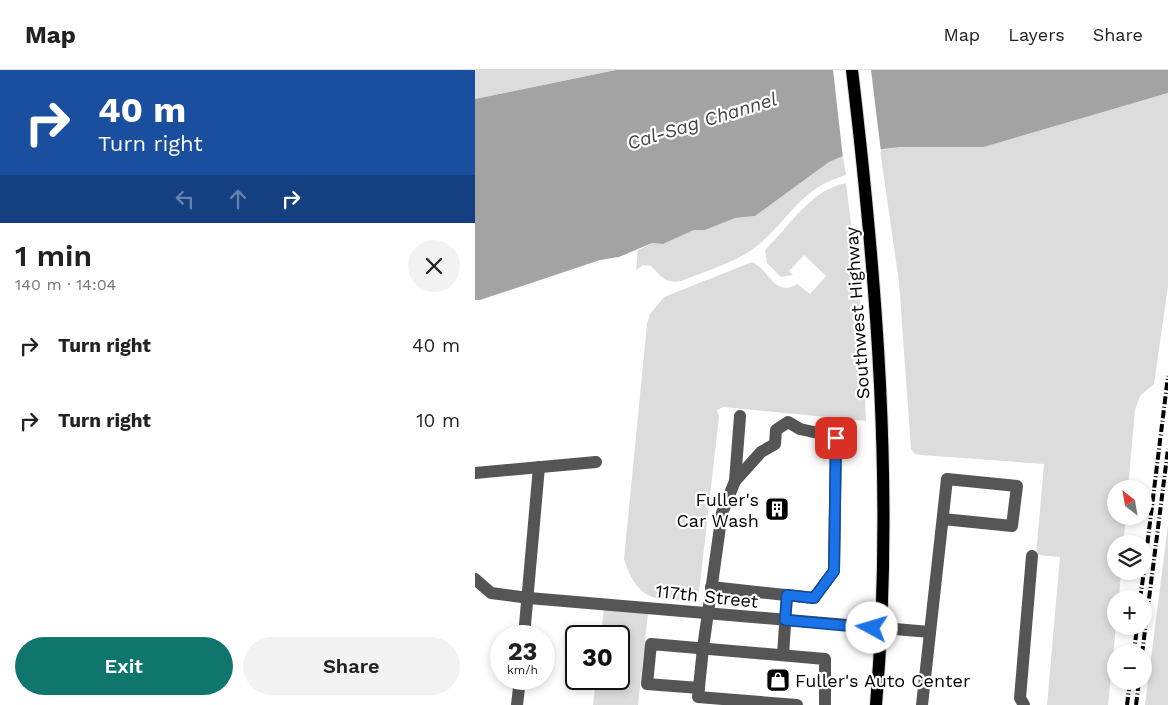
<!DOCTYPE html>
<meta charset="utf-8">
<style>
body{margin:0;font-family:"Work Sans",sans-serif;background:#f2f2f2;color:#222;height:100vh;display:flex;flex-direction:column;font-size:19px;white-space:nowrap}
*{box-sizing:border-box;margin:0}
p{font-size:16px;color:#767676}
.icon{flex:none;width:28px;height:28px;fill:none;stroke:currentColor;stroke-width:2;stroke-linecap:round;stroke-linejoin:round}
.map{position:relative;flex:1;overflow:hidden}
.sheet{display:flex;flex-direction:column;background:#fff;width:475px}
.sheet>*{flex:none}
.banner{background:#1a4fa0;color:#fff;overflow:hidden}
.needle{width:32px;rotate:329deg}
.controls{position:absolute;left:632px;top:410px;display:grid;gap:10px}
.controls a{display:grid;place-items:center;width:45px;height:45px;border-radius:50%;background:#fff;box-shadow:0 2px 8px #0003;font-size:25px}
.speed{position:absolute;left:15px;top:555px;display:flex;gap:10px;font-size:25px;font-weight:700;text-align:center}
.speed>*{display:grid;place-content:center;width:65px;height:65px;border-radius:50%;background:#fff;box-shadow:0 2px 8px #0003;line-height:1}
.speed small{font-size:12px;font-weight:400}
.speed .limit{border:2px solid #111;border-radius:8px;background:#fff;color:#111}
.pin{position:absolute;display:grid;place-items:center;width:42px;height:42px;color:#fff;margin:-21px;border-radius:10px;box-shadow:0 2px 8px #0006}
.me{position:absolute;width:55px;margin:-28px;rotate:276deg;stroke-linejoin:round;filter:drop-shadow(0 0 4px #0008)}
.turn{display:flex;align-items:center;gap:18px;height:105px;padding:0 15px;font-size:22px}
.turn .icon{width:65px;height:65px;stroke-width:2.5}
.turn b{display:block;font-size:35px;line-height:42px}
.lanes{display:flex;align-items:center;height:48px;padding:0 15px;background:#0003;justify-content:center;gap:25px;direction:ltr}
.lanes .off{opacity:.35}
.round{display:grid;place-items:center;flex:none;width:52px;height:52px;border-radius:26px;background:#f2f2f2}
.summary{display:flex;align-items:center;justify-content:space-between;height:85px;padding:0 15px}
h1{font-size:30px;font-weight:600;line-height:38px}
.cta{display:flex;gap:10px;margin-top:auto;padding:10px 15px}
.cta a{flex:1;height:58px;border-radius:30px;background:#0f766e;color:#fff;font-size:20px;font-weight:600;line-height:58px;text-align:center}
.cta a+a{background:#f2f2f2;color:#222}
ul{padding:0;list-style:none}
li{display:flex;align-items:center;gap:15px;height:75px;padding:0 15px}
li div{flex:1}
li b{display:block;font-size:19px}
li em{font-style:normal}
header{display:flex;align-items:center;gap:30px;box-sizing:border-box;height:70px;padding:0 25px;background:#fff;border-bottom:1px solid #e0e0e0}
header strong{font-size:24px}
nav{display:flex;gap:28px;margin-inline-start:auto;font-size:18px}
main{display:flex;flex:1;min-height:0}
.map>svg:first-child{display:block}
.green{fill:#dcdcdc}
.water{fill:#a3a3a3}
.pier{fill:#fff}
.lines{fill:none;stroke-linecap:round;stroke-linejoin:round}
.major-casing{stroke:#dbdbdb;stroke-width:14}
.minor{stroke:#555;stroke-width:12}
.major{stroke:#000;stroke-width:12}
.rail{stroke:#000;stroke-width:4;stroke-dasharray:8 2.5 1 2.5;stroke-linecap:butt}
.route-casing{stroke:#114b97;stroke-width:12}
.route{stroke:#1a73e8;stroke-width:9}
.labels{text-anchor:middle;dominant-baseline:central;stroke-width:4.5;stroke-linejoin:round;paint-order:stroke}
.street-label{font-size:18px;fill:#000;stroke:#fff}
.poi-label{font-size:18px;fill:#000;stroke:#fff;text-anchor:end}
.water-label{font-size:19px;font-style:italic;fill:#444;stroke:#fff}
</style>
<header>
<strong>Map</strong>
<nav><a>Map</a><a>Layers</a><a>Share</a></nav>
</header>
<main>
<section class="sheet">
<div class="banner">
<div class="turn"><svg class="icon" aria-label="right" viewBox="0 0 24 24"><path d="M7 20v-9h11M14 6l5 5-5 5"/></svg><div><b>40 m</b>Turn right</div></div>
<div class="lanes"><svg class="icon off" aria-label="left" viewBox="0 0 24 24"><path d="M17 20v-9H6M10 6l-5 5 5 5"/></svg><svg class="icon off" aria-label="ahead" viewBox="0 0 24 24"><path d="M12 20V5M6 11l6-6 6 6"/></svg><svg class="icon" aria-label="right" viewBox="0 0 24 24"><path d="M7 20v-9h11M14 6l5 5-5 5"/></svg></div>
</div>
<div class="summary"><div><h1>1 min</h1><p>140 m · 14:04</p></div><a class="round"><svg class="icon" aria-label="close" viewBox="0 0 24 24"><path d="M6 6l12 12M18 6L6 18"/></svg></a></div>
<ul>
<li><svg class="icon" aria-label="right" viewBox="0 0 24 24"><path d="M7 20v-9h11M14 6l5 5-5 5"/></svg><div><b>Turn right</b></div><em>40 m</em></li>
<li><svg class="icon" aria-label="right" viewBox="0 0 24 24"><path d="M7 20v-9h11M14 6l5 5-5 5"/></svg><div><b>Turn right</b></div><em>10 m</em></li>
</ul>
<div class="cta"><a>Exit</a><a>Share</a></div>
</section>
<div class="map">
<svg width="693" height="635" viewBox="0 0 693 635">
<rect width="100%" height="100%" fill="#fff"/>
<g class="green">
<path d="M0,0H141L0,29Z"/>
<path d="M693,23V216L679,314L665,326L660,340L653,419H641V446H651L648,474H641V501H646L644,529H641V556L633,635H572L585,487L561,485L569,394L446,385L440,384L436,379L424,212L405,80L426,77H509Z"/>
<path d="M368,86L371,105C324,119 316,148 282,176C260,193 231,201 206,211C190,214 186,206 176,196L168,195L161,200L163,180L177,173L188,174L219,160H230L260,148L280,146L354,92Z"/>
<path d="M371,113L385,226L391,351L248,337L242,340L244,347L223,531C182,529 164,535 149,489L172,254L175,244L189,227L277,192C294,199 299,228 322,214L335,224L351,206L329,185L314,201L318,205L306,207L292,193L290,180C315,156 335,120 371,113Z"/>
<path d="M693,455V635H670Z"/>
<path d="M129,538L173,543L163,635H118L121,609H144V566H126Z"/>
</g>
<path class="water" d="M141,0H693V23L509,77H426L375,83L354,92L280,146L260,148L230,160H219L188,174L177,173L144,187L125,190L5,230H0V29Z"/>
<path class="pier" d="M358,0H396L406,82L368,88Z"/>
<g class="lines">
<g class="major-casing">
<path id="major" d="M377,0C402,211 419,423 401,635"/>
</g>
<g class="minor">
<path d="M265,346L260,411L247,443L228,578L223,627L322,635"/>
<path d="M0,403L121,392"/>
<path d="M0,509L16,523L54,528L455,562"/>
<path d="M236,517L339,528L359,501L361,367L325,359L313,352L301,360L300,374L286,382L260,411"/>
<path d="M49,566L64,397"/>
<path d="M308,585L312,525"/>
<path d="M224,618L172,614L176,574L350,589V635"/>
<path d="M42,635L45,609"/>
<path d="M447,635L472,409L542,416L537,456L468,449"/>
<path d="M549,635L545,628L557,486"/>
</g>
<use href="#major" class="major"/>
<g class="rail">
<path d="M669,501L693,306"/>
<path d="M665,529L669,501"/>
<path d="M659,584L662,556"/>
<path d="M667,584L693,379"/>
<path d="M652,635L655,611"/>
<path d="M661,635L664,611"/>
</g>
</g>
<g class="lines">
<g class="route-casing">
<path id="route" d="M361,368L359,501L339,528L312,525L310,550L397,558"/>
</g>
<use href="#route" class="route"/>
</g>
<defs>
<g id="building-square" transform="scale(1.25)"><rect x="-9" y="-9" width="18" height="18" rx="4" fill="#000" stroke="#fff"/><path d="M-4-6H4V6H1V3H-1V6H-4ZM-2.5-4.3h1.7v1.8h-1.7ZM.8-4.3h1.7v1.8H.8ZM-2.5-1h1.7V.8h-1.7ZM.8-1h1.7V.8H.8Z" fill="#fff"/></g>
<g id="shop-square" transform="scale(1.25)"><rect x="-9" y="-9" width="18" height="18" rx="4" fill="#000" stroke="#fff"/><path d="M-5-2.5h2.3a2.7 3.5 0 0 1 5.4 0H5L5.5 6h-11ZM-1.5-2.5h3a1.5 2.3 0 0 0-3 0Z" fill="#fff"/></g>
</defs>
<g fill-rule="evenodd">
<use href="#building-square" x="302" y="439"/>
<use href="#shop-square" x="303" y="610"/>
</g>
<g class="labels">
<g class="street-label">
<text transform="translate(382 243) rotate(-94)">Southwest Highway</text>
<text transform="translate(232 526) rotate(6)">117th Street</text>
</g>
<g class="poi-label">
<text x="284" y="429">Fuller's<tspan x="284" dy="21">Car Wash</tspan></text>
<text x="320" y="610" text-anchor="start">Fuller's Auto Center</text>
</g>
<g class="water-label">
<text transform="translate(227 51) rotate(-17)">Cal-Sag Channel</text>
</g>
</g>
</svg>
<div class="controls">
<a><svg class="needle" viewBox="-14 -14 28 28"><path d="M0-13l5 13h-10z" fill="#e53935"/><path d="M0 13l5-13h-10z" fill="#767676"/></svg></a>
<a><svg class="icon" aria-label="layers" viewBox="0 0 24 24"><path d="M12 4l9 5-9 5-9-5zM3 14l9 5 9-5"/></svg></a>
<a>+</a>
<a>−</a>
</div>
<div class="speed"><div>23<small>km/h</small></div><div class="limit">30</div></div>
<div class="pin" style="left:361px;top:368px;background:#d93025"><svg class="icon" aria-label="arrive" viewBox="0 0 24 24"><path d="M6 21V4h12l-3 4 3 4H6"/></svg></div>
<svg class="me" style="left:397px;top:558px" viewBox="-20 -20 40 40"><circle r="19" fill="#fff"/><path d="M0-13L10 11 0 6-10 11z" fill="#1a73e8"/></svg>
</div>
</main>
